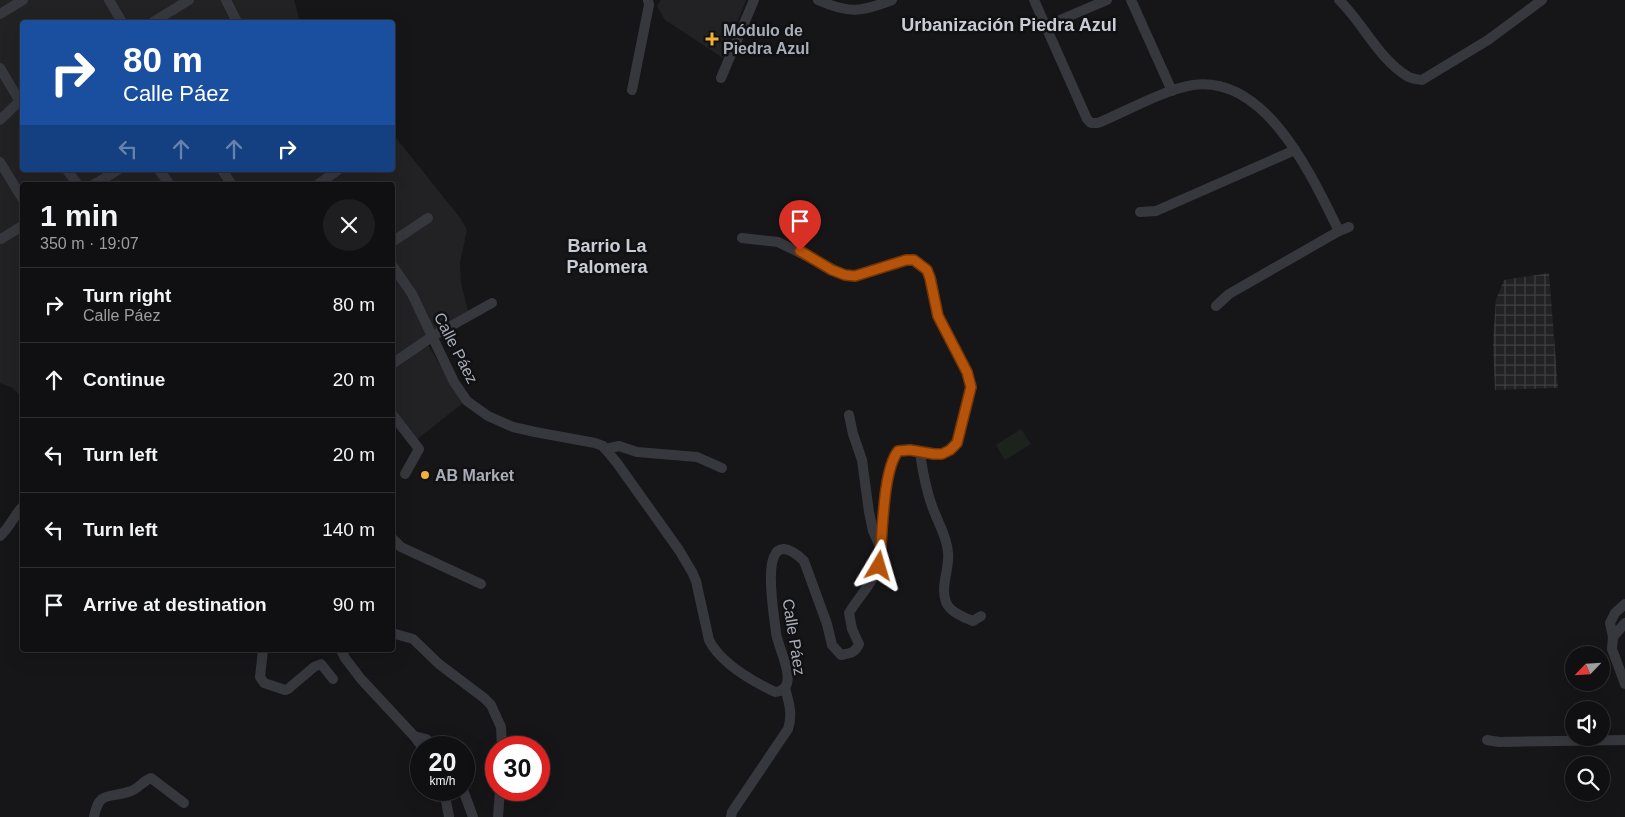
<!DOCTYPE html>
<meta charset="utf-8">
<style>
body{margin:0;font-family:Helvetica,sans-serif;background:#1e1e20;color:#f1f3f6;height:100vh;display:flex;flex-direction:column;font-size:19px;white-space:nowrap}
*{box-sizing:border-box;margin:0}
p{font-size:16px;color:#9c9d9f}
.icon{flex:none;width:28px;height:28px;fill:none;stroke:currentColor;stroke-width:2;stroke-linecap:round;stroke-linejoin:round}
.map{position:relative;flex:1;overflow:hidden}
.side{position:absolute;left:20px;top:182px;width:375px;height:470px;display:flex;flex-direction:column;background:#101012;border-radius:5px;box-shadow:0 5px 20px #0002,0 0 0 1px #303032}
.side>*{flex:none}
.top-card{position:absolute;left:20px;top:20px;width:375px;height:152px;border-radius:5px;box-shadow:0 5px 20px #0002,0 0 0 1px #303032;background:#1a4fa0;color:#fff;overflow:hidden}
.needle{width:32px;rotate:245deg}
.buttons{position:absolute;left:1565px;top:646px;display:grid;gap:10px}
.buttons a{display:grid;place-items:center;width:45px;height:45px;border-radius:50%;background:#101012;box-shadow:0 5px 20px #0002,0 0 0 1px #303032;font-size:25px}
.speed{position:absolute;left:410px;top:736px;display:flex;gap:10px;font-size:25px;font-weight:700;text-align:center}
.speed>*{display:grid;place-content:center;width:65px;height:65px;border-radius:50%;background:#101012;box-shadow:0 5px 20px #0002,0 0 0 1px #303032;line-height:1}
.speed small{font-size:12px;font-weight:400}
.speed .limit{border:8px solid #d22;background:#fff;color:#111}
.pin{position:absolute;display:grid;place-items:center;width:42px;height:42px;color:#fff;margin:-51px -21px;border-radius:50% 50% 50% 0;rotate:-45deg;box-shadow:0 0 5px #0007}
.pin .icon{rotate:45deg}
.me{position:absolute;width:55px;margin:-28px;rotate:7deg;stroke-linejoin:round;filter:drop-shadow(0 0 4px #0008)}
.turn{display:flex;align-items:center;gap:18px;height:105px;padding:0 20px;font-size:22px}
.turn .icon{width:65px;height:65px;stroke-width:2.5}
.turn b{display:block;font-size:35px;line-height:42px}
.lanes{display:flex;align-items:center;height:48px;padding:0 20px;background:#0003;justify-content:center;gap:25px;direction:ltr}
.lanes .off{opacity:.35}
.round{display:grid;place-items:center;flex:none;width:52px;height:52px;border-radius:26px;background:#1e1e20}
.headline{display:flex;align-items:center;justify-content:space-between;height:85px;padding:0 20px}
h1{font-size:30px;font-weight:600;line-height:38px}
ul{padding:0;list-style:none}
li{display:flex;align-items:center;gap:15px;height:75px;padding:0 20px;border-top:1px solid #303032}
li div{flex:1}
li b{display:block;font-size:19px}
li em{font-style:normal}
.map>svg:first-child{display:block}
.built{fill:#222225}
.industrial{fill:url(#industrial-grid)}
.grass{fill:#1c231d}
.lines{fill:none;stroke-linecap:round;stroke-linejoin:round}
.street{stroke:#37383d;stroke-width:10}
.route-casing{stroke:#753606;stroke-width:12}
.route{stroke:#b45309;stroke-width:9}
.poi-dot{fill:#f2b134;stroke:#111113;stroke-width:2}
.labels{text-anchor:middle;dominant-baseline:central;stroke-width:5;stroke-linejoin:round;paint-order:stroke}
.poi-label{font-size:16px;font-weight:bold;fill:#a8adb8;stroke:#111113;text-anchor:start}
.street-label{font-size:16px;fill:#a8adb8;stroke:#111113}
.neighbourhood-label{font-size:18px;font-weight:bold;fill:#c9ccd4;stroke:#111113}
</style>
<div class="map">
<svg width="1625" height="817" viewBox="0 0 1625 817">
<defs>
<pattern id="industrial-grid" width="8" height="8" patternUnits="userSpaceOnUse" patternTransform="scale(1.25)"><rect width="8" height="8" fill="#222225"/><path d="M0 4h8M4 0v8" fill="none" stroke="#3f3f43"/></pattern>
</defs>
<rect width="100%" height="100%" fill="#161618"/>
<g class="built">
<path d="M0,0H294L300,22H22V170H392L393,134L461,219L467,230L460,263L461,283L468,311L423,337L463,403L415,441L393,409L392,185H22V397L13,388L0,383Z"/>
<path d="M661,0H746L723,58L665,20L657,6Z"/>
</g>
<path class="industrial" d="M1549,273L1558,388L1495,390L1493,343L1496,299L1504,280Z"/>
<path class="grass" d="M1021,429L1031,444L1005,460L996,445Z"/>
<g class="lines">
<g class="street">
<path d="M109,0L122,22"/>
<path d="M226,0L237,22"/>
<path d="M818,0C849,14 861,12 892,0"/>
<path d="M1034,0L1087,119L1091,123H1098C1127,111 1163,90 1193,85C1267,75 1312,177 1339,231L1349,227"/>
<path d="M1131,0L1172,91"/>
<path d="M1339,0C1363,23 1378,58 1407,76C1411,79 1417,79 1422,80L1488,40L1542,0"/>
<path d="M0,14L23,0"/>
<path d="M153,22L189,0"/>
<path d="M1046,26L1107,0"/>
<path d="M0,68L22,105"/>
<path d="M721,78L754,0"/>
<path d="M632,90L649,5L648,0"/>
<path d="M0,120L22,99"/>
<path d="M0,162L22,198"/>
<path d="M67,170L78,185"/>
<path d="M159,170L170,185"/>
<path d="M222,170L232,185"/>
<path d="M93,185L118,170"/>
<path d="M317,185L338,170"/>
<path d="M1140,212L1156,211L1295,150"/>
<path d="M1,239L22,226"/>
<path d="M392,242L428,218"/>
<path d="M392,265L412,294L454,382L467,401L488,416L513,427L535,432L595,443L603,446L617,463L679,550L692,572L696,581L709,640C721,664 752,681 775,692C802,689 778,649 776,633C775,619 761,548 784,549C792,550 798,555 804,561L827,624L832,645L841,655C851,653 855,653 859,644L852,629L849,613C857,599 876,579 879,564C886,532 879,476 898,451L910,450L934,454H942L950,450L957,443L971,387L967,372L938,316L931,278L927,270L914,261L906,260L855,276L845,275L778,242L742,238"/>
<path d="M1216,306L1229,294L1339,231"/>
<path d="M392,364L433,336L492,303"/>
<path d="M392,414L419,449L405,474"/>
<path d="M849,415L853,434L862,460L869,512L873,531L881,549"/>
<path d="M605,449L619,446L637,452L697,457L722,468"/>
<path d="M920,453C923,474 927,496 936,516C941,528 947,539 948,552C950,568 940,586 946,602C949,611 964,618 973,621L981,616"/>
<path d="M0,536C9,528 14,516 22,507"/>
<path d="M392,538L401,547L481,584"/>
<path d="M1625,604L1615,613L1610,623L1613,637L1612,649L1625,684"/>
<path d="M392,633L413,639L439,664L484,698L491,705L501,727L502,748"/>
<path d="M1613,637L1625,623"/>
<path d="M263,650L260,677L264,683L285,690L288,689L314,667L321,664L333,679"/>
<path d="M341,650L345,658L361,679L414,736L423,748"/>
<path d="M414,736L426,739L438,748"/>
<path d="M1487,740L1499,742L1625,740"/>
<path d="M444,790L449,817"/>
<path d="M463,790L473,817"/>
<path d="M94,817C99,789 111,799 131,791C139,788 143,781 151,778L184,803"/>
<path d="M498,817L500,790"/>
<path d="M731,817L732,812L788,729C793,714 789,703 785,688"/>
</g>
</g>
<g class="lines">
<g class="route-casing">
<path id="route" d="M800,251L832,270L845,275L855,276L906,260H914L927,270L930,278L938,316L967,372L971,387L957,443L950,450L942,454H934L910,450L898,451C882,472 883,537 879,566"/>
</g>
<use href="#route" class="route"/>
</g>
<g class="poi-dot">
<path d="M709.5 31.5h5v5h5v5h-5v5h-5v-5h-5v-5h5z"/>
<circle cx="425" cy="475" r="5"/>
</g>
<g class="labels">
<g class="poi-label">
<text x="723" y="30">Módulo de<tspan x="723" dy="18">Piedra Azul</tspan></text>
<text x="435" y="475">AB Market</text>
</g>
<g class="street-label">
<text transform="translate(456 348) rotate(63)">Calle Páez</text>
<text transform="translate(794 637) rotate(81)">Calle Páez</text>
</g>
<g class="neighbourhood-label">
<text x="1009" y="25">Urbanización Piedra Azul</text>
<text x="607" y="246">Barrio La<tspan x="607" dy="21">Palomera</tspan></text>
</g>
</g>
</svg>
<div class="buttons">
<a><svg class="needle" viewBox="-14 -14 28 28"><path d="M0-13l5 13h-10z" fill="#e53935"/><path d="M0 13l5-13h-10z" fill="#9c9d9f"/></svg></a>
<a><svg class="icon" aria-label="sound" viewBox="0 0 24 24"><path d="M4 9h4l5-4v14l-5-4H4zM17 9q2 3 0 6"/></svg></a>
<a><svg class="icon" aria-label="search" viewBox="0 0 24 24"><circle cx="10" cy="10" r="6"/><path d="M15 15l6 6"/></svg></a>
</div>
<div class="speed"><div>20<small>km/h</small></div><div class="limit">30</div></div>
<div class="pin" style="left:800px;top:251px;background:#d93025"><svg class="icon" aria-label="arrive" viewBox="0 0 24 24"><path d="M6 21V4h12l-3 4 3 4H6"/></svg></div>
<svg class="me" style="left:879px;top:566px" viewBox="-20 -20 40 40"><path d="M0-17L14 15 0 8-14 15z" fill="#b45309" stroke="#fff" stroke-width="4"/></svg>
<div class="top-card">
<div class="turn"><svg class="icon" aria-label="right" viewBox="0 0 24 24"><path d="M7 20v-9h11M14 6l5 5-5 5"/></svg><div><b>80 m</b>Calle Páez</div></div>
<div class="lanes"><svg class="icon off" aria-label="left" viewBox="0 0 24 24"><path d="M17 20v-9H6M10 6l-5 5 5 5"/></svg><svg class="icon off" aria-label="ahead" viewBox="0 0 24 24"><path d="M12 20V5M6 11l6-6 6 6"/></svg><svg class="icon off" aria-label="ahead" viewBox="0 0 24 24"><path d="M12 20V5M6 11l6-6 6 6"/></svg><svg class="icon" aria-label="right" viewBox="0 0 24 24"><path d="M7 20v-9h11M14 6l5 5-5 5"/></svg></div>
</div>
<section class="side">
<div class="headline"><div><h1>1 min</h1><p>350 m · 19:07</p></div><a class="round"><svg class="icon" aria-label="close" viewBox="0 0 24 24"><path d="M6 6l12 12M18 6L6 18"/></svg></a></div>
<ul>
<li><svg class="icon" aria-label="right" viewBox="0 0 24 24"><path d="M7 20v-9h11M14 6l5 5-5 5"/></svg><div><b>Turn right</b><p>Calle Páez</p></div><em>80 m</em></li>
<li><svg class="icon" aria-label="ahead" viewBox="0 0 24 24"><path d="M12 20V5M6 11l6-6 6 6"/></svg><div><b>Continue</b></div><em>20 m</em></li>
<li><svg class="icon" aria-label="left" viewBox="0 0 24 24"><path d="M17 20v-9H6M10 6l-5 5 5 5"/></svg><div><b>Turn left</b></div><em>20 m</em></li>
<li><svg class="icon" aria-label="left" viewBox="0 0 24 24"><path d="M17 20v-9H6M10 6l-5 5 5 5"/></svg><div><b>Turn left</b></div><em>140 m</em></li>
<li><svg class="icon" aria-label="arrive" viewBox="0 0 24 24"><path d="M6 21V4h12l-3 4 3 4H6"/></svg><div><b>Arrive at destination</b></div><em>90 m</em></li>
</ul>
</section>
</div>
